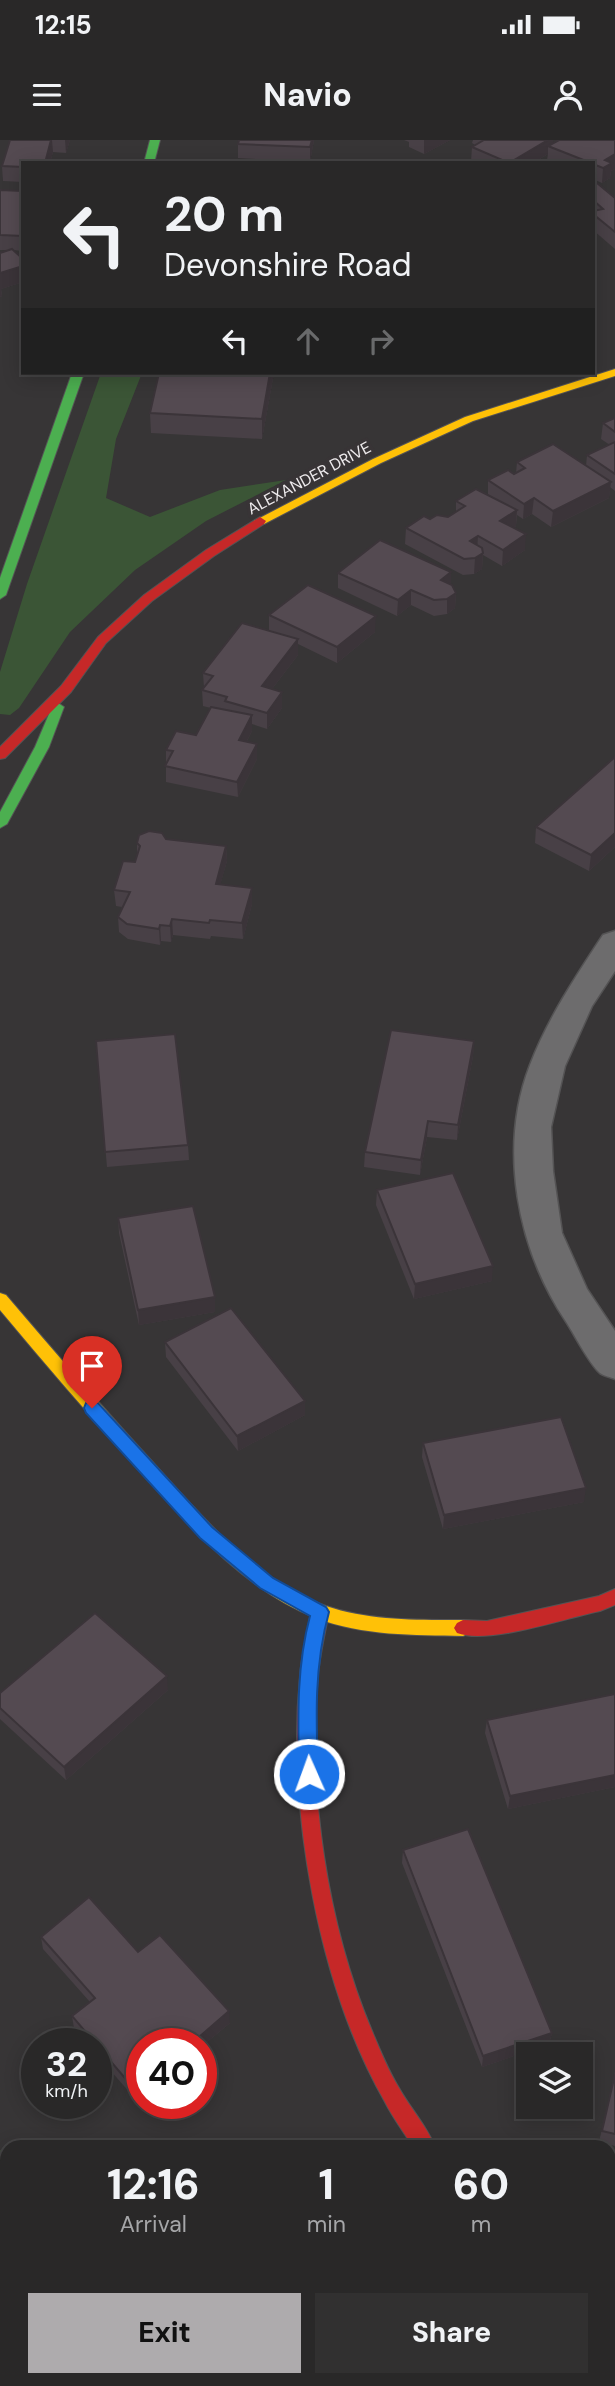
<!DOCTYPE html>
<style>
body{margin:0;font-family:"DM Sans",sans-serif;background:#313030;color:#f1f3f6;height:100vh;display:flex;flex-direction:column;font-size:26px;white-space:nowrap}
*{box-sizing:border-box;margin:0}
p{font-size:23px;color:#a5a6a8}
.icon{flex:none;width:38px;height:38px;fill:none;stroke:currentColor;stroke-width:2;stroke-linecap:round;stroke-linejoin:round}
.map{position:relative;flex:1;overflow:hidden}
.panel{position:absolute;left:0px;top:2000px;width:616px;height:247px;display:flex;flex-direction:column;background:#292828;border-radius:21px 21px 0 0;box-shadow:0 4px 18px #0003,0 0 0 2px #454445}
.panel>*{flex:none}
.banner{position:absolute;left:21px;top:21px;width:574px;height:214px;border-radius:0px;box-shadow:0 4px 18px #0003,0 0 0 2px #454445;background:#292828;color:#f1f3f6;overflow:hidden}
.fabs{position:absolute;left:516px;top:1902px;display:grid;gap:14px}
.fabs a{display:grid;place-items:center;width:77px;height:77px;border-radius:0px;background:#292828;box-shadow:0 4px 18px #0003,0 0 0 2px #454445;font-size:35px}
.speed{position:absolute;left:21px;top:1888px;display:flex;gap:14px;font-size:35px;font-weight:700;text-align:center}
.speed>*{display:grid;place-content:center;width:91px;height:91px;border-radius:50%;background:#292828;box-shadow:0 4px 18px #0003,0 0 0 2px #454445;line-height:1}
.speed small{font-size:18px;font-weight:400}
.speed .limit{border:10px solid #d22;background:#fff;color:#111}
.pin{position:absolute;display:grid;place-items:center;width:60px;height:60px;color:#fff;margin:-72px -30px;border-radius:50% 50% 50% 0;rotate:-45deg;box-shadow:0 0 7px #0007}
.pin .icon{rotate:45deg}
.me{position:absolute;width:77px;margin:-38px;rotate:358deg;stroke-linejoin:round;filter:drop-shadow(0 0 5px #0008)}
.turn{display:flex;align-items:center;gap:24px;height:147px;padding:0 28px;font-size:32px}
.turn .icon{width:91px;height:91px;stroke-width:2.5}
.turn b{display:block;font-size:49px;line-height:60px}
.lanes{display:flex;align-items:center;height:66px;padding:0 28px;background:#0003;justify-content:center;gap:35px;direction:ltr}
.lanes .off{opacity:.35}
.eta{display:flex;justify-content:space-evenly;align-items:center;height:119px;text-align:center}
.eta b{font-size:42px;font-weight:800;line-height:49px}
.action{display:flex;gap:14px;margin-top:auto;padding:14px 28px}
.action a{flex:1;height:80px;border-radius:0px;background:#aeabad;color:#111;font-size:28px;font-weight:800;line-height:80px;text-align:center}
.action a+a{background:#313030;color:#f1f3f6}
.status{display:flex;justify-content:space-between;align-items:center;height:49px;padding:0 35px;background:#292828;direction:ltr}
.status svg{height:19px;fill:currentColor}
header{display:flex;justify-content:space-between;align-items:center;height:91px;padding:0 28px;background:#292828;font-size:32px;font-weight:800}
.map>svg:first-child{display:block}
.green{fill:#3b5536}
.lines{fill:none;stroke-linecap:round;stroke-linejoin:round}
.street-casing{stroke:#545354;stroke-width:3}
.fast-casing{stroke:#545354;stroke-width:2}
.slow-casing{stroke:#545354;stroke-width:2}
.jam-casing{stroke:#545354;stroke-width:2}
.street{fill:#6d6c6d;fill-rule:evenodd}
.fast{fill:#4caf50;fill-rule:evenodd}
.slow{fill:#ffc107;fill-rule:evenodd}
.jam{fill:#c62828;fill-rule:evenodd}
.wall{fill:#484046}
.shaded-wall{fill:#3b3439}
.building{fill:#544a51;stroke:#3b3439;stroke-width:2}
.route{fill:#1a73e8;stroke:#114b97;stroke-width:2}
.labels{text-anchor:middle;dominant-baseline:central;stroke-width:7;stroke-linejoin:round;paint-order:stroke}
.far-street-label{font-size:16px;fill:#eeebed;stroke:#383436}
</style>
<div class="status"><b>12:15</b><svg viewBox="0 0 49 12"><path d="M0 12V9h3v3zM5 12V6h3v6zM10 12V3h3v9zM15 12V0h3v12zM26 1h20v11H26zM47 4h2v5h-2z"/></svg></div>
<header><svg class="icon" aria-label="menu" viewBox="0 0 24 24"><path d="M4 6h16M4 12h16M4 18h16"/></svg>Navio<svg class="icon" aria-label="person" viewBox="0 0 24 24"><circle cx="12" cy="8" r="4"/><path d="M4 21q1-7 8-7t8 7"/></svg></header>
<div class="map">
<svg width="615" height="2246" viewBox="0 0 615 2246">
<rect width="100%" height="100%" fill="#373536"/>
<g class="green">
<path d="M101,233H142L116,299L106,358L150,377L220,350L286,340L206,381L135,430L70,492L19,568L10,575L0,574V532L27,444Z"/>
<path d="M0,2010L7,2013V2097H0Z"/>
<path d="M104,2240H296L290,2246H105Z"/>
</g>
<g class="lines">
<g class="street-casing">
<g id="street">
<path d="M615,791V831L592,866L565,926L551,987L553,1031L562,1093L587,1149L615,1191V1239C611,1237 604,1236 600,1233C588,1222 575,1195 565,1180C517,1108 498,1007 530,925C548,878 576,836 603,795Z"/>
<path d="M609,2118L615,2120V2172L609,2170Z"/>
</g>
</g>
<g class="fast-casing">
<g id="fast">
<path d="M150,0H160L154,23H144Z"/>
<path d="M72,233H84L6,455L0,459V438Z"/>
<path d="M58,563L64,567L49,607L7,684L0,688V672L35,607L52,567Z"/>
</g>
</g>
<g class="slow-casing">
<g id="slow">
<path d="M615,229V236L473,281L381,323L264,384H256L254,381L373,319L465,277Z"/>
<path d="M0,1153L6,1155C53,1210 100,1265 149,1318C199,1373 254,1441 326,1466C370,1481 418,1480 463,1480L469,1483L472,1488L469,1493L463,1496C414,1495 363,1496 316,1478C242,1449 188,1384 135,1326C89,1275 44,1223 0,1170Z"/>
</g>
</g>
<g class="jam-casing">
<g id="jam">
<path d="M260,377L266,381L264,384L214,416L152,461L106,503L71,552L5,618L0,619V607L61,546L98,497L144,455L206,410Z"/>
<path d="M615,1449V1465L600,1471C566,1478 488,1505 457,1493L454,1488L457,1483L463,1480L487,1481L599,1456Z"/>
<path d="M320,1464L326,1467L329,1472C325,1493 320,1514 318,1535C307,1650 327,1784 372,1891C380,1910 388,1930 399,1948C410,1968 427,1986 435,2007H413C404,1992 393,1978 385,1962C318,1845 287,1669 300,1535C302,1514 307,1493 311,1472L314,1467Z"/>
</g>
</g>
<use href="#street" class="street"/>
<use href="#fast" class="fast"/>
<use href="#slow" class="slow"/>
<use href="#jam" class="jam"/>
</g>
<g class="wall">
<path d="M10,0H70L66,13L53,12L50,23H23V42L3,41L2,26Z"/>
<path d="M314,0L310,22L238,18V4Z"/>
<path d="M404,0H450L424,14L409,7V2Z"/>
<path d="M473,0H553V3L580,1L615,0V29L611,31L610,38L602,43L593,39V23H553L547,20L548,14L533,23H474L471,21L472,7L475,5L472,3Z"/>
<path d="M593,43L615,58V109L593,90Z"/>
<path d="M0,50L23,51V111L13,110L23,119V142L1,149L2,156L0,157V113L8,110H0Z"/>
<path d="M274,233L262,299L151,293L150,273Z"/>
<path d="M615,278V351L610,347L609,358L551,387L532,374L523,379L517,375L516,386L513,388L525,410L502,426L483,415L482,429L474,434L463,435L405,404L406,388L430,379L448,377L456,372V361L488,355V340L516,333L517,322L586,326L587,315L610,305L601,299L603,283Z"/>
<path d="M338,433L451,444L456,453L455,468L447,474L434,476L411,465L397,476L338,448Z"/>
<path d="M269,475L375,492L337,523L298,504V515L272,549L282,568L267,589L252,584V591L247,601L257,619L238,657L166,642V610L196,595L211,568L203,566L202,550L204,548L203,533L269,491Z"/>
<path d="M615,617V707L589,731L535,703L536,687Z"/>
<path d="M166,699L226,706L227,721L220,745L252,764L243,799L211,796L210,799L173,795L171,802L161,801L160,805L128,799L119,792L118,777L122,767L116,766L114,750L135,722L137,714V703Z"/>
<path d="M96,901L188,1005L189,1020L107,1027Z"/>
<path d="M474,901L473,916L457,1000L427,997L420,1035L364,1027L365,1012Z"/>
<path d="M377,1050L492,1141L414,1159L376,1065Z"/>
<path d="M118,1078L215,1172L139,1185L119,1093Z"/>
<path d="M165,1202L305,1261V1275L238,1311L166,1217Z"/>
<path d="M423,1303L584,1362L443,1389L422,1317Z"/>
<path d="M168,1550L66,1640L0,1579V1553Z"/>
<path d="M615,1554V1647L508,1669L485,1593L487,1580Z"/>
<path d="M403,1710L552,1893L549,1904L482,1927L402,1723Z"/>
<path d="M41,1797L138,1812L230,1883L201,1907V1904L138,1962L96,1914V1904H88L74,1888L72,1876L90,1862L43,1809Z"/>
<path d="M615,1932V2006L599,2002Z"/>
<path d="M0,2102L5,2193L0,2190Z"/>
<path d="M10,2240H104L105,2246H26V2241L11,2244Z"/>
</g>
<g class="shaded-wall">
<path d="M51,0H52L53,12L50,23H45Z"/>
<path d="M65,0H70L66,13Z"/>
<path d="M312,0H314L310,22V7Z"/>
<path d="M424,0H450L424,14Z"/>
<path d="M548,0H553V7L548,6V14L533,23H509Z"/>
<path d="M615,14V29L611,31L610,38L602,43L603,28L605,20Z"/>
<path d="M23,126V142L1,149L2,156L0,157V133Z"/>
<path d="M270,233H274L262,299V279Z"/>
<path d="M611,342L609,358L551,387L553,371Z"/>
<path d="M534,358L532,374L523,379L524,364Z"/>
<path d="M517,370L516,386L499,396L500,381Z"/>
<path d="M526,394L525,410L502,426L503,410Z"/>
<path d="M478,396L477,412L470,401Z"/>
<path d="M483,413L482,429L474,434L475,418Z"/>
<path d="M451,432V447L441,440Z"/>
<path d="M411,450V465L397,476L398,460Z"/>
<path d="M456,453L455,468L447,474V459Z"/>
<path d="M376,476L375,492L337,523V507Z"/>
<path d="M298,499V515L262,562V546Z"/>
<path d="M282,552V568L267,589V573Z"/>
<path d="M252,575V591L239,616V600Z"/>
<path d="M257,604V619L238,657L237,642Z"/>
<path d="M615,693V707L589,731L591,715Z"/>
<path d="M226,706L227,721L216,760V744Z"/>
<path d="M252,748V764L243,799L242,783Z"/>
<path d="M172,779L173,795L171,802L170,786Z"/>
<path d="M160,785L161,801L160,805L159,789Z"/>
<path d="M474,901L473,916L457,1000L458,985Z"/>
<path d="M428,981L427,997L420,1035L421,1020Z"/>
<path d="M493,1126L492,1141L414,1159L415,1144Z"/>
<path d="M215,1157V1172L139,1185L138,1170Z"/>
<path d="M305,1261V1275L238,1311L237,1296Z"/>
<path d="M586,1348L584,1362L443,1389L444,1375Z"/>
<path d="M167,1536L168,1550L66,1640L64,1627Z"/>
<path d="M615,1635V1647L508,1669L510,1656Z"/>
<path d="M229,1871L230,1883L201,1907V1904H191Z"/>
<path d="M552,1893L549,1904L482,1927L483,1916Z"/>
<path d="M142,1946V1958L138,1962L136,1951Z"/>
</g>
<g class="building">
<path d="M10,0H51L45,23H23V27L2,26Z"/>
<path d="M239,0H312L310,7L238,4Z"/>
<path d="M484,0H548L509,23L472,7Z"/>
<path d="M559,0H615V14L605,20L612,23L603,28L593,24V23H591L548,6Z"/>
<path d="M593,43H597L615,58V92L593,74V71L603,69L593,60Z"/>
<path d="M0,50L23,51V96L0,95Z"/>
<path d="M12,109L23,119V126L0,133V113Z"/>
<path d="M159,233H270L262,279L150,273Z"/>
<path d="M615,278V292L603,283Z"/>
<path d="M615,302V334L587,315Z"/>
<path d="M553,304L611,342L553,371L534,358L524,364L488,340L508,330L514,334L525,328L517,322Z"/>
<path d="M476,349L517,370L500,381L526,394L503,410L478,396L470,401L482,408L483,413L475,418L464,419L406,388L424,376L430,379L437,375L448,377L465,366L456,361Z"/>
<path d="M380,400L451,432L441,440L452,445L456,453L447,459L434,460L411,450L398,460L338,433Z"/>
<path d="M308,445L376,476L337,507L269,475Z"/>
<path d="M242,483L298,499L262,546L282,552L267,573L225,561L227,557L202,550L213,536L203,533Z"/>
<path d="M211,567L252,575L239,600L257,604L237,642L165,626L173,611L166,610L176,591L196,595Z"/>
<path d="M615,617V693L591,715L536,687Z"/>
<path d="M149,691L162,693L166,699L226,706L216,744L252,748L242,783L210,780L209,783L172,779L170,786L160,785L159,789L127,784L118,777L130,752L114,750L123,721L135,722L140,706L137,703L139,695Z"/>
<path d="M391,890L474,901L458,985L428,981L421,1020L365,1012Z"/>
<path d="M175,894L188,1005L105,1012L96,901Z"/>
<path d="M453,1033L493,1126L415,1144L377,1050Z"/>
<path d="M193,1066L215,1157L138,1170L118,1078Z"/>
<path d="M231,1168L305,1261L237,1296L165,1202Z"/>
<path d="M561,1277L586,1348L444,1375L423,1303Z"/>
<path d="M95,1473L167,1536L64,1627L0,1568V1553Z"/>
<path d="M615,1554V1635L510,1656L487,1580Z"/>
<path d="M468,1689L552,1893L483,1916L403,1710Z"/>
<path d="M89,1757L138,1812L160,1795L229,1871L191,1904H142V1946L136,1951L72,1876L95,1858L41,1797Z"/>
<path d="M615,1934V1994L602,1991Z"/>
<path d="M324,2002L328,2007H318Z"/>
<path d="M7,2095V2222L4,2185L0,2183V2102Z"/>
<rect x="26" y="2240" width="77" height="6"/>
</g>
<path class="route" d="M92,1261L98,1263L212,1387L273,1438L326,1467L329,1472C314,1526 316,1579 318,1634L315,1640L309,1643L302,1640L299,1634C298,1580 296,1528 310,1476L260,1448L200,1398L86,1273L84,1268L86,1263Z"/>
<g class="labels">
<g class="far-street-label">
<text transform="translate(309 338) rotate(-28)">ALEXANDER DRIVE</text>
</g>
</g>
</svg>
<div class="fabs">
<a><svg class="icon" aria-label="layers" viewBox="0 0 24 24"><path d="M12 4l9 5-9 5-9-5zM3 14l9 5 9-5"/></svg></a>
</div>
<div class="speed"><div>32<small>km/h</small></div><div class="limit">40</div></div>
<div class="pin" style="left:92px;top:1268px;background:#d93025"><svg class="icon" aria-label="arrive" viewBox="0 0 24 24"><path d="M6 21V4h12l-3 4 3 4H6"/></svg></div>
<svg class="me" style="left:309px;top:1634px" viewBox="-20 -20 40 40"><circle r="17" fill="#1a73e8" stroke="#fff" stroke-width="3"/><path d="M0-11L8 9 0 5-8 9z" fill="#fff"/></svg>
<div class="banner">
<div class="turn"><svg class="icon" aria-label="left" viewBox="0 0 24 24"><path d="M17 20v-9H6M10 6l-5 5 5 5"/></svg><div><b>20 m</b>Devonshire Road</div></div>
<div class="lanes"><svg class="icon" aria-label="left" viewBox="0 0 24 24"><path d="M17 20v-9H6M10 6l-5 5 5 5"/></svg><svg class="icon off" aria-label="ahead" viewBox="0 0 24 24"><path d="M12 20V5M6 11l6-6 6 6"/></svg><svg class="icon off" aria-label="right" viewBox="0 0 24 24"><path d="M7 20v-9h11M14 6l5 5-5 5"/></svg></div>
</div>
<section class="panel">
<div class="eta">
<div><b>12:16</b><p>Arrival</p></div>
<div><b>1</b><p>min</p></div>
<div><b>60</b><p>m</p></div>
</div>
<div class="action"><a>Exit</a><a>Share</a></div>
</section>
</div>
